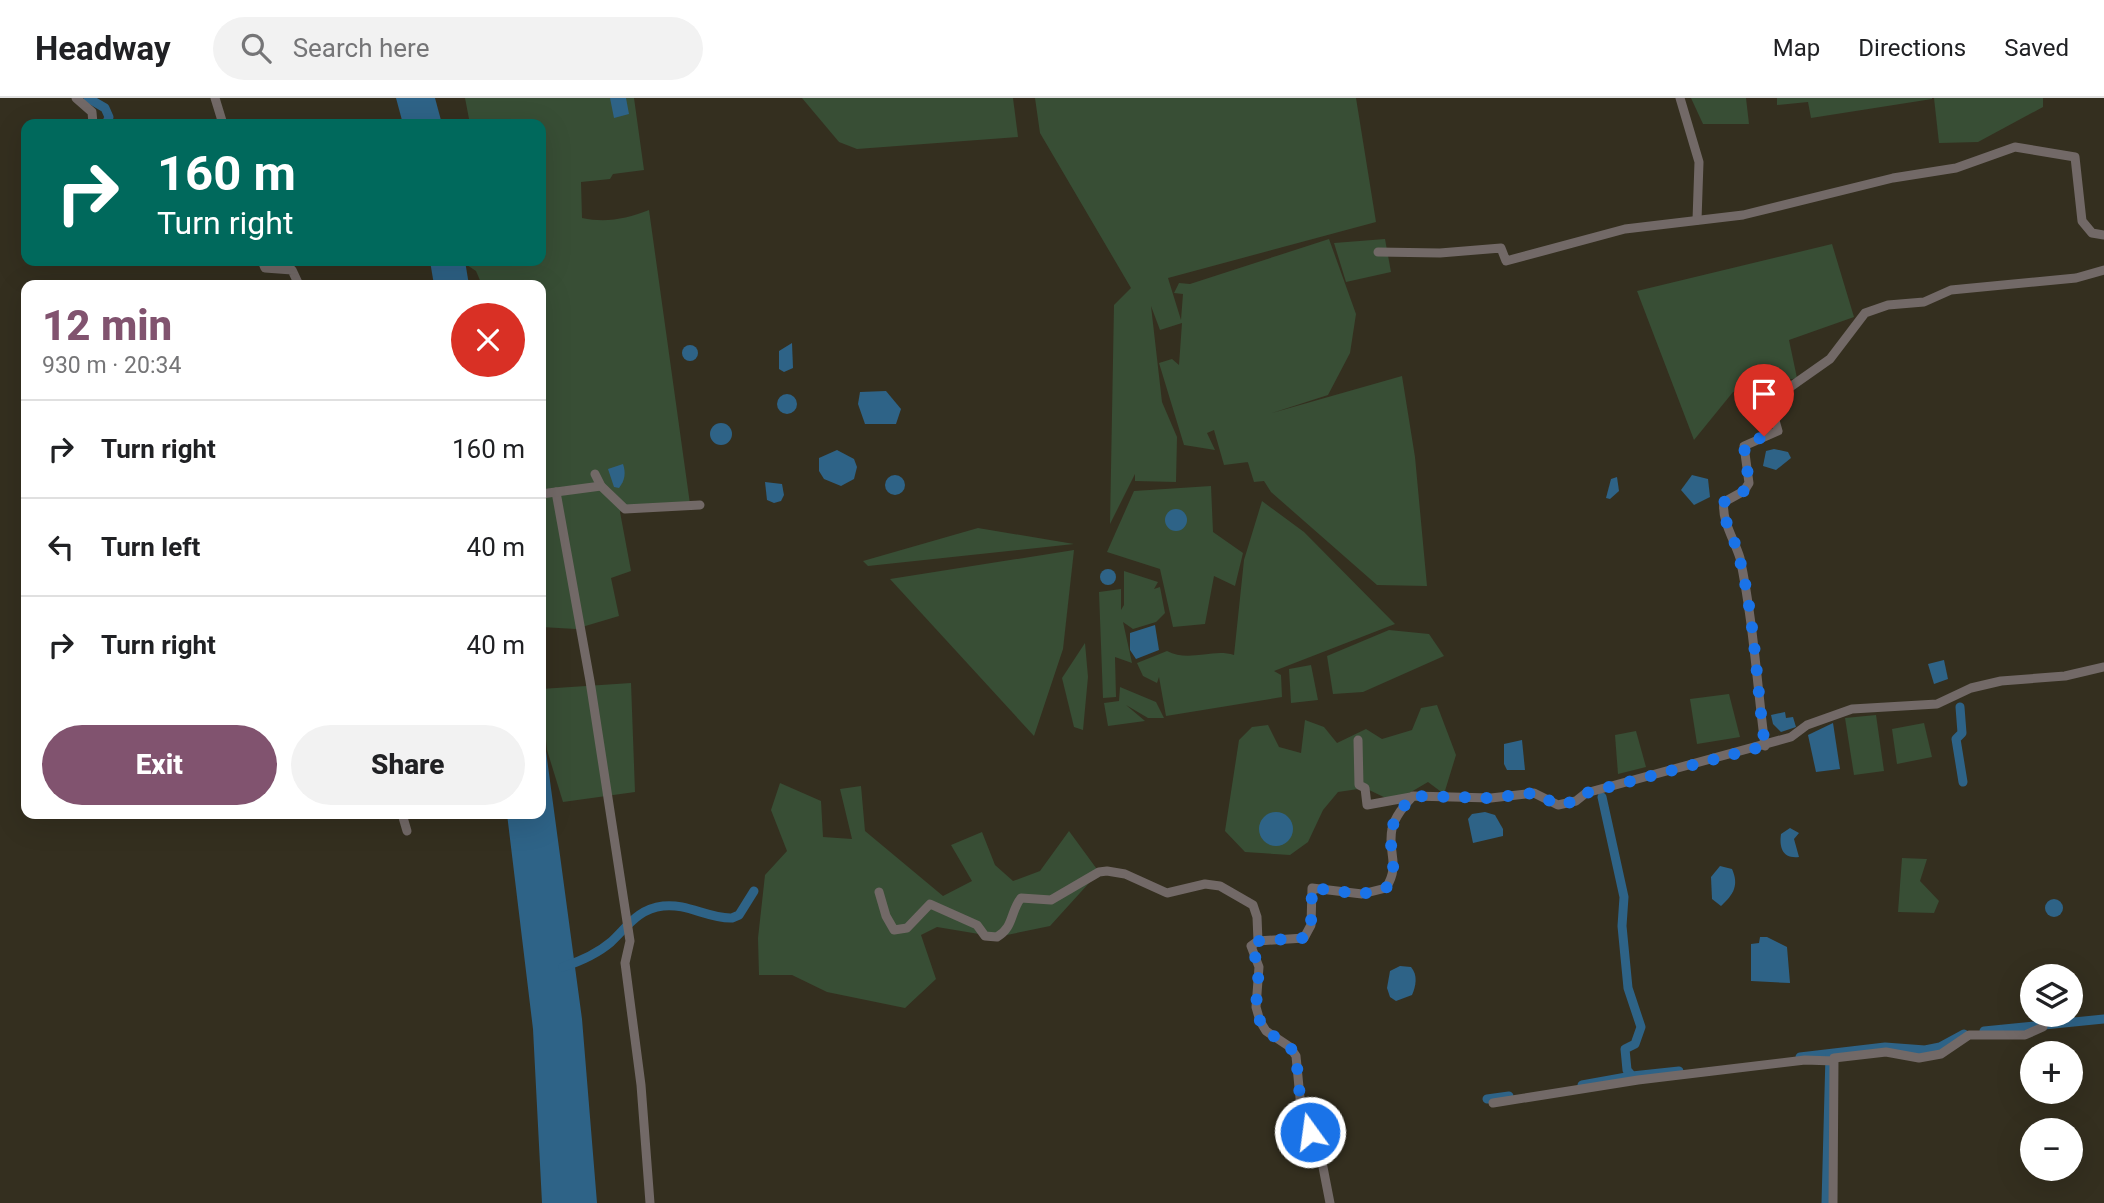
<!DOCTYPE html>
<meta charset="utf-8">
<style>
body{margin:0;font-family:Roboto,sans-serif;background:#f2f2f2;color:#202124;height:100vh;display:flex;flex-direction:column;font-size:26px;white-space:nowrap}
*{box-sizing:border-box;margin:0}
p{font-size:23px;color:#757577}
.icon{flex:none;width:38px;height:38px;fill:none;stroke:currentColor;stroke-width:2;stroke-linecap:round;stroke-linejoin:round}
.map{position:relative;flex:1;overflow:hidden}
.details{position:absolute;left:21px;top:182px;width:525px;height:539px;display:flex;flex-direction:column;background:#fff;border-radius:14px;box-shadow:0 7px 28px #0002}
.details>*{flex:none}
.top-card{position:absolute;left:21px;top:21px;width:525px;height:147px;border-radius:14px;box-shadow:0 7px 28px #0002;background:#00695c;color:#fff;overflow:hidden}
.buttons{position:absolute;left:2020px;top:866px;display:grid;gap:14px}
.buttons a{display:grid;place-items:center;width:63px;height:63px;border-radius:50%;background:#fff;box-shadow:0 7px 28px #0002;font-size:35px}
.pin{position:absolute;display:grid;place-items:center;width:60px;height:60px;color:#fff;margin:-72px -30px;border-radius:50% 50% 50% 0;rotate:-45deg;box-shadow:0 0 7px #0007}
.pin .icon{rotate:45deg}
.me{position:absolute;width:77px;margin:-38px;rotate:346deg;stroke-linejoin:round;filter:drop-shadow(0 0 5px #0008)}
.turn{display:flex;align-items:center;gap:24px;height:147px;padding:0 21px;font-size:32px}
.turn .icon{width:91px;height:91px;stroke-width:2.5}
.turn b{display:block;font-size:49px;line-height:60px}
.round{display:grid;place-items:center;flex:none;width:74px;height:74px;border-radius:37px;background:#f2f2f2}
.head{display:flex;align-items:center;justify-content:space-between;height:119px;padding:0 21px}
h1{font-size:42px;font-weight:800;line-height:52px;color:#81536f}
.action{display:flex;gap:14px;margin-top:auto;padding:14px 21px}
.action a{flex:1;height:80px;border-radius:42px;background:#81536f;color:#fff;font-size:28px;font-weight:800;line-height:80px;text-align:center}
.action a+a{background:#f2f2f2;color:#202124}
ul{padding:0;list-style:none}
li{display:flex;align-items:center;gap:21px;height:98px;padding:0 21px;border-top:2px solid #e0e0e0}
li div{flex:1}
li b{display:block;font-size:26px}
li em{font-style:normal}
header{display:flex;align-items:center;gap:42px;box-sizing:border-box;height:98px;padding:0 35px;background:#fff;border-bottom:2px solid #e0e0e0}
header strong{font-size:33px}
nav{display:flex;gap:38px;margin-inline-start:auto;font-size:24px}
.search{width:490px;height:63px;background:#f2f2f2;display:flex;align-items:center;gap:18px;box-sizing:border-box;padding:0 24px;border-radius:38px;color:#757577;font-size:26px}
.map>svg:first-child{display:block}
.green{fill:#384e35}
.water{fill:#2e6387}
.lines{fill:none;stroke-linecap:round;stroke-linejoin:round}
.canal{stroke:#2e6387;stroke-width:9}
.street{stroke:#726967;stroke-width:9}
.route{stroke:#1a73e8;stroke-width:12;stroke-dasharray:0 21.6}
</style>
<header>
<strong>Headway</strong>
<div class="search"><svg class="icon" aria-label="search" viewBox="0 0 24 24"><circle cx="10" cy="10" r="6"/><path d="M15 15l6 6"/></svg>Search here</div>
<nav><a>Map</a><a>Directions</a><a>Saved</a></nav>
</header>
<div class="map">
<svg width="2104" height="1105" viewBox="0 0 2104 1105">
<rect width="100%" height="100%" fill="#342f1f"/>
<g class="green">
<path d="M465,0H634L644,72L613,76L610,81L581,84L582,120C606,125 626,121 649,112L690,406L626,410L599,386L541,394V187H482L476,173L467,167L466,163H541V26H470Z"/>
<path d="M802,0H1013L1018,39L857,51L839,44Z"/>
<path d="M1035,0H1356L1376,124L1168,180L1181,222L1183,196L1174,195L1179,185L1190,186L1329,141L1356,216L1350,255L1328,297L1272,315L1402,278L1415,359L1427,488L1377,487L1271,394L1264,383L1254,384L1245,355L1248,364L1224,367L1214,332L1207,335L1215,352L1184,347L1159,265L1172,261L1179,267L1182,225L1160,232L1151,208L1162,304L1177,339L1176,384L1135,383V376L1110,426L1114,207L1131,190L1040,35Z"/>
<path d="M1691,0H1746L1749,26H1703Z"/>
<path d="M1777,0H1932V1L1811,20L1808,4L1777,7Z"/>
<path d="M1934,0H2043V9L1978,44L1939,45Z"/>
<path d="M1385,141L1391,174L1346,184L1334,145Z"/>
<path d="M1832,146L1854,219L1789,242L1797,280L1733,294L1694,342L1637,193Z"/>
<path d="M1211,388L1213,434L1243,455L1235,488L1214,478L1205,526L1173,529L1160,471L1107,454L1134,393Z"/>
<path d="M600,389L622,411L620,414L631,473L611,480L619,518L582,529L557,395Z"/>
<path d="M554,396L579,530L576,531L541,529V398Z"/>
<path d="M1262,403L1304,434L1395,526L1274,573L1281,577L1282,599L1166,618L1159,579L1157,585L1143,578L1137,565L1167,553C1189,565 1212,550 1234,557L1244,462Z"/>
<path d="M978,430L1074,446L868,468L863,463Z"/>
<path d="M1074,452L1063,551L1034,638L890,481Z"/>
<path d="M1124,473L1158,484L1154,491L1160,489L1165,515L1156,524L1133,531L1123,524L1132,565L1115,559L1116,599L1103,600L1099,494L1121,491V512L1124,507Z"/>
<path d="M1389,532L1429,536L1444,558L1363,594L1333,596L1327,558Z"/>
<path d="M1085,545L1088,579L1083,632L1074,629L1062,580Z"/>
<path d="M1311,567L1318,602L1291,605L1289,571Z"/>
<path d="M631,585L635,694L563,704L547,652L541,591Z"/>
<path d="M1120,589L1156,604L1164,620H1148L1126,607L1145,623L1108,628L1104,605L1119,603Z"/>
<path d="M1729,596L1740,639L1697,646L1690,601Z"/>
<path d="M1437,607L1456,657L1444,696L1428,684L1394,704L1365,690L1338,694L1323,712L1308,744L1290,757L1245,754L1225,733L1239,642L1252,629L1268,627L1279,649L1301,655L1305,622L1324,629L1337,645L1366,631L1382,641L1412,632L1421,610Z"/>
<path d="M1876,617L1884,673L1854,677L1845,620Z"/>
<path d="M1924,625L1932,659L1897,666L1892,631Z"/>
<path d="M1636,633L1646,669L1618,676L1615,637Z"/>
<path d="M780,685L821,703L823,739L852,741L840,691L861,688L865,733L943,798L972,783L951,747L982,734L995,767L1013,783L1040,773L1069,733L1099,774L1050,828L997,839L937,829L921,837L936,881L905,910L827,894L792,877H759L758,840L765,777L787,753L771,712Z"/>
<path d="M1902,760L1927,761L1920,783L1939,803L1934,815L1898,814Z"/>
</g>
<g class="water">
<path d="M396,0H435L442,26H403Z"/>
<path d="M610,0H626L629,16L614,20Z"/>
<path d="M430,163H465L469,187H434Z"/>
<path d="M792,245L793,270L784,274L779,271V253Z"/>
<circle cx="690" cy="255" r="8"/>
<path d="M886,293L901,311L896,326H865L858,306L860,294Z"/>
<circle cx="787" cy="306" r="10"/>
<circle cx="721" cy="336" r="11"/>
<path d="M1774,351L1788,354L1791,360L1776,372L1763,368L1766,353Z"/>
<path d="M837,352L854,361L857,369L854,381L841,388L824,381L819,373V360Z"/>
<path d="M623,366C626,375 625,382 619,390L614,389L608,371Z"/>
<path d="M1692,377L1708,381L1710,399L1694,407L1681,392Z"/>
<circle cx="895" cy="387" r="10"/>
<path d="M1617,379L1619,393L1610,401L1606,400L1611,381Z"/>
<path d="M765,384L782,386L784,397L781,403L774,405L767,402Z"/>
<circle cx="1176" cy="422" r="11"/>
<circle cx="1108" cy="479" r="8"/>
<path d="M1155,527L1159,552L1136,561L1130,552V535Z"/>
<path d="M1944,562L1948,581L1934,586L1928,566Z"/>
<path d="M1785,614L1786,620L1793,619L1796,629L1781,634L1773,626L1771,617Z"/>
<path d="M541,616L582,921L597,1105H542L533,931L507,716H541Z"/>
<path d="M1833,625L1840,671L1816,674L1808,637Z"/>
<path d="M1522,642L1525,672H1507L1504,666V646Z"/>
<circle cx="1276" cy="731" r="17"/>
<path d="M1485,714L1495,717L1503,731V738L1473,745L1468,721L1472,716Z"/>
<path d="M1790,730L1799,735L1794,741L1799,759C1783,761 1779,750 1781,736Z"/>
<path d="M1720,768L1732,771C1739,787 1734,796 1721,808L1712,801L1711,779Z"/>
<circle cx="2054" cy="810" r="9"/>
<path d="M1760,839H1767L1787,849L1790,885L1751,883V846L1759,845Z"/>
<path d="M1400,868L1411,869C1418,877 1416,888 1412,897L1396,903L1390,899L1387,890L1390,873Z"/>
</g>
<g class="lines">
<g class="canal">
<path d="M88,0L105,10L109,19L106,26"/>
<path d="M1960,609L1962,635L1956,641L1963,684"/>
<path d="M1602,699L1624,799L1622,828L1628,890L1641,929L1635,946L1625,951L1627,972L1632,978L1679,973"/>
<path d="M563,869C581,863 597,856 611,844C628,828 638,811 663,808C687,805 709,821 732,820L739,817L754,793"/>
<path d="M1984,933L2104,921"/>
<path d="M1800,959L1885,949L1925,952L1940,949L1964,936"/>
<path d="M1582,987L1632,978"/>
<path d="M1487,1001L1509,998"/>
<path d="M1826,1105L1830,957"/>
</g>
<g class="street">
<path d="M76,0L92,14L93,26"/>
<path d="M215,0L223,26"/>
<path d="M1680,0L1699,64L1697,122"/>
<path d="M1378,154L1440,155L1501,150L1506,163L1625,131L1743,117L1893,80L1956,70L2015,49L2075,59L2082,123L2092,135L2104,137"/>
<path d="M262,163L265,170L292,172L299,187"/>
<path d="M595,376L601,388L625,411L700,407"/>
<path d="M556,394L590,583L630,843L625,865L641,987L650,1105"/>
<path d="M541,396L601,388"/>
<path d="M1358,642L1359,687L1365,690L1367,707L1411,699"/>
<path d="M1765,648C1757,586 1753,521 1740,460C1735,443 1721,422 1724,404L1744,393L1749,385L1744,348L1778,333L1772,312L1776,299L1830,261L1865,215L1888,207L1924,204L1951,192L2076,180L2104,172"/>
<path d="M402,716L407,733"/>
<path d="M879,794L886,818L894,832L907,830L930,806L977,827L985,838L997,839C1014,829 1010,814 1021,800L1051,802L1099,774L1107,773L1125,776L1167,795L1205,786L1220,788L1253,807L1257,819L1258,843L1251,848L1259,869L1256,909L1260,923L1266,933L1290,949L1296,958L1301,1010L1322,1064L1330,1105"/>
<path d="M1258,843L1304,840L1311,827L1312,790L1362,796L1386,790C1401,766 1387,754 1392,731C1394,720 1405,706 1413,698L1491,700L1534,695L1558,707L1576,703L1586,695L1791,639L1807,627L1852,611L1937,606L1971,590L2001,583L2065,578L2104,569"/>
<path d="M1493,1005L1638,982L1805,962L1834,963"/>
<path d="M1833,1105L1834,960L1886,954L1919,960L1941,956L1969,937H2025L2043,929"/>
</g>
</g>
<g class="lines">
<path class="route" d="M1310,1034L1301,1010L1296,958L1290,949L1266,933L1260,923L1256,909L1259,869L1251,848L1258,843L1304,840L1311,827L1312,790L1362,796L1386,790C1401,766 1387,754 1392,731C1394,720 1405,706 1413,698L1491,700L1534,695L1558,707L1576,703L1586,695L1765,648C1756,584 1755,517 1738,455C1734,439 1721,420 1724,404L1744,393L1749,385L1744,348L1764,338"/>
</g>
</svg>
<div class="buttons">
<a><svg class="icon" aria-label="layers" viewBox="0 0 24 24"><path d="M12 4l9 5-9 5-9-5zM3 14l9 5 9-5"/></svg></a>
<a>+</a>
<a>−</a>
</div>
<div class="pin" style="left:1764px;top:338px;background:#d93025"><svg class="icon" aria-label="arrive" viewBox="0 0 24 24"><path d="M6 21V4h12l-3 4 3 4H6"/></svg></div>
<svg class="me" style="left:1310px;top:1034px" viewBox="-20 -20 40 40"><circle r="17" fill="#1a73e8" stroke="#fff" stroke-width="3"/><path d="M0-11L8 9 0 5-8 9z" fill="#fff"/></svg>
<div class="top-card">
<div class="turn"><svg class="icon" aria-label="right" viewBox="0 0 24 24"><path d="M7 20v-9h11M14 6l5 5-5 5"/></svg><div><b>160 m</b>Turn right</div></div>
</div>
<section class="details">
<div class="head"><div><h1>12 min</h1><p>930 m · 20:34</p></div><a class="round" style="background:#d93025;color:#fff"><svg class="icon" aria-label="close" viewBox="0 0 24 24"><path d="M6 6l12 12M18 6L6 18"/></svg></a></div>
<ul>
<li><svg class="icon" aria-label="right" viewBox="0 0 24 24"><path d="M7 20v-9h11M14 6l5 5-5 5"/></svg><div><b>Turn right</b></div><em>160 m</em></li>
<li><svg class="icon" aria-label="left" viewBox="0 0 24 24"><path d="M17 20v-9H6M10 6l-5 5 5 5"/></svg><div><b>Turn left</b></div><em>40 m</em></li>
<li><svg class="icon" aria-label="right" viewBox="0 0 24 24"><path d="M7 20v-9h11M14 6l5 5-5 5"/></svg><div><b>Turn right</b></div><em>40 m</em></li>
</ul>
<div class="action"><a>Exit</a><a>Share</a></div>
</section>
</div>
